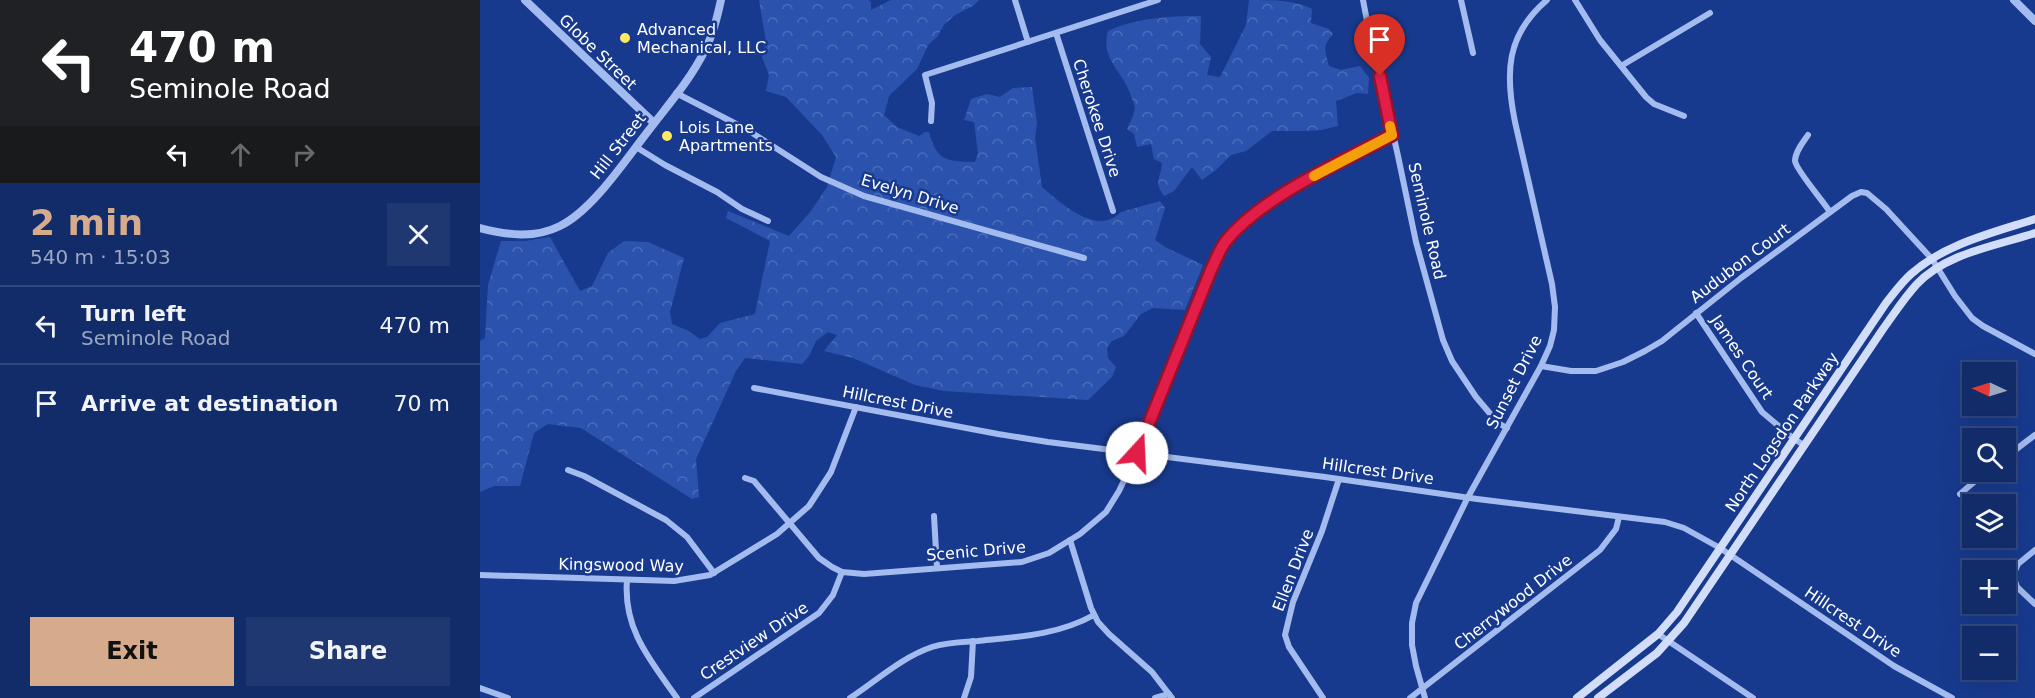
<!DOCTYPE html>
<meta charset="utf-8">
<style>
body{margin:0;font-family:"DejaVu Sans",sans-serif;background:#1f3872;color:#f1f3f6;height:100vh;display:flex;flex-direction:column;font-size:22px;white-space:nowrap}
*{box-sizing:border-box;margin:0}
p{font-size:20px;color:#9ca7c1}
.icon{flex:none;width:33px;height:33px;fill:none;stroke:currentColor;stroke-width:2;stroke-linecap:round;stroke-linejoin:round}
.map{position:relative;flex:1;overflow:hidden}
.panel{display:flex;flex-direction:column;background:#122c6a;width:480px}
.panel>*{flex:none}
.top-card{background:#202124;color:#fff;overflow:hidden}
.needle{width:39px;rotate:274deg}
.controls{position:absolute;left:1482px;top:362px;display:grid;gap:12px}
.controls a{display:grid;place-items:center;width:54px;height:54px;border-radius:0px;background:#122c6a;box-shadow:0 6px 24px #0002,0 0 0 2px #31487e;font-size:30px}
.pin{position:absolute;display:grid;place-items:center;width:51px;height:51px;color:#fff;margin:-62px -26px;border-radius:50% 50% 50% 0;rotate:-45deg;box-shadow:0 0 6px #0007}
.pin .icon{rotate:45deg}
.me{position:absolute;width:66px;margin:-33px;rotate:20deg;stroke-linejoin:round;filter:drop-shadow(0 0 4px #0008)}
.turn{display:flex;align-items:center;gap:21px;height:126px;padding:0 30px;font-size:27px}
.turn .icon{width:78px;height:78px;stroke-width:2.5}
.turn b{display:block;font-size:42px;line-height:51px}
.lanes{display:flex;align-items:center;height:57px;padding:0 30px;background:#0003;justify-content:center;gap:30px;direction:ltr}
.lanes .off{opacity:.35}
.round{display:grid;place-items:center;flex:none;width:63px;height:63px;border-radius:0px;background:#1f3872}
.overview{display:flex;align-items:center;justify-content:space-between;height:102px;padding:0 30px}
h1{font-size:36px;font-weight:600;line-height:45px;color:#d6ab8b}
.primary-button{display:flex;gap:12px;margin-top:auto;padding:12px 30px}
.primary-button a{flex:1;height:69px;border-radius:0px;background:#d6ab8b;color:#111;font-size:24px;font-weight:600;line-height:69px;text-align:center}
.primary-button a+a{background:#1f3872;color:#f1f3f6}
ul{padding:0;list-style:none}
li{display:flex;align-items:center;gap:18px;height:78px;padding:0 30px;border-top:2px solid #31487e}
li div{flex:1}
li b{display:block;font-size:22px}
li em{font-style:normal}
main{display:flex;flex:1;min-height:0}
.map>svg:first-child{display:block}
.forest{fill:url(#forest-crowns)}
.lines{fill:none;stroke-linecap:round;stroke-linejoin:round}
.minor{stroke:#a4bbef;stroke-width:6}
.tertiary{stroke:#a4bbef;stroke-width:8}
.secondary{stroke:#d2ddfa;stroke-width:8}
.route-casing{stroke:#92132f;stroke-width:15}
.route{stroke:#e11d48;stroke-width:10}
.slow{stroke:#f59e0b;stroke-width:10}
.poi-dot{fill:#ffe962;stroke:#183a8e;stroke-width:2}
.labels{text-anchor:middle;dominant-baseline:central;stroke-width:5;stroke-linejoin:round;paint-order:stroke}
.poi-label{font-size:16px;fill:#fff;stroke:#183a8e;text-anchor:start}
.street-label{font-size:16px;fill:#fff;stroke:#183a8e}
</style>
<main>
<section class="panel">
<div class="top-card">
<div class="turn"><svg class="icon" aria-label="left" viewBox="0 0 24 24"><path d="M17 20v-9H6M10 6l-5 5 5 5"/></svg><div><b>470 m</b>Seminole Road</div></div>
<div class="lanes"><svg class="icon" aria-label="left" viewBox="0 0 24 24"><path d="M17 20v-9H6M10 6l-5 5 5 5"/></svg><svg class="icon off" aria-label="ahead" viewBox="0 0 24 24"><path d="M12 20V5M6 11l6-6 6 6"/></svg><svg class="icon off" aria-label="right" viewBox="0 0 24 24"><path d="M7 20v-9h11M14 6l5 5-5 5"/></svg></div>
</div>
<div class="overview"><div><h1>2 min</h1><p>540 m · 15:03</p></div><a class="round"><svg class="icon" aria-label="close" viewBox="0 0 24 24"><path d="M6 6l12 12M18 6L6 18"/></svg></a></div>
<ul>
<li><svg class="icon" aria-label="left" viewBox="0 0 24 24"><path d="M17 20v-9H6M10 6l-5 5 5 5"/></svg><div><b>Turn left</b><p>Seminole Road</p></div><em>470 m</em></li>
<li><svg class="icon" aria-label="arrive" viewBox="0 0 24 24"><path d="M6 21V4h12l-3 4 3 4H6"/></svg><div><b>Arrive at destination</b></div><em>70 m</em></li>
</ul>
<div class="primary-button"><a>Exit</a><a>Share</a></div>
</section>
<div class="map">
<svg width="1555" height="698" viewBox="0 0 1555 698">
<defs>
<pattern id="forest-crowns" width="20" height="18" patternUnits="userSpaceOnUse" patternTransform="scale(1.5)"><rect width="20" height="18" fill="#2b53ad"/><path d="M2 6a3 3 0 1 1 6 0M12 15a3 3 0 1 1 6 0" fill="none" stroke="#4b6db9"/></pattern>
</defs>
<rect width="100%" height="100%" fill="#183a8e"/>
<g class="forest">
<path d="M279,0H388L391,2V10L411,0H499L493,6L475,15L464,25L457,37L448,45L437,69L409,96L404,115L417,127L439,136L445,132H449C457,162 467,161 495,162L498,153L494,122L484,120L491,99L507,94L520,97L533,88L552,87L557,123L555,138L562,187C581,203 617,237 641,212L680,201L685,208L675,240L685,247L723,265L705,310L673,308L661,314L644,336L632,341L627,348L628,358L636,367L632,377L608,400L464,391L435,385L373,358L344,351L357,335L348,332L336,341L329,356L322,364L265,358L256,371L216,459L219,497L212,499L101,428L68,424L54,433L40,486H14L0,492V341L5,338L8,285L21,241H45L70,237L100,291L112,286L128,253L144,241L168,242L204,258L190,312L192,324L209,331L220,339L227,337L240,323L275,314L290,241L246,218L248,211L309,236L331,211L347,187L356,157L342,135L306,97L286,91L289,75L282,57L286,42Z"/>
<path d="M769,0C789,0 815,0 832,9L831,23L849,29L853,34C842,46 845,50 849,66L861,70L880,66L889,78L888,94L877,93L856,101L858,126L841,130L825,131H792L766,151L751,155L736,170L722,180L712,167L694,191L684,196C673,180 681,179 682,163L674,159L671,144L657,147L654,134L647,129C649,124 653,118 654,112C656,108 654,103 652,99C645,72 620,61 628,31C656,18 690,16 721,16L720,44L731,57L727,75L740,77L766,25Z"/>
</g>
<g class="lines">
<g class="minor">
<path d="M535,0L548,42"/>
<path d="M883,0L891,42L898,67L918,156L936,242L963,340L972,361L996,397L1018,423L1027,428"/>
<path d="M981,0L993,53"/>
<path d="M1095,0L1120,40L1166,97L1174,104L1204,116"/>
<path d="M576,33L633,211"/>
<path d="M1141,66L1230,13"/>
<path d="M196,93L266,129L341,177L384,196L604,258"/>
<path d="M451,121L452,103L445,75L678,0"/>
<path d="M1328,135C1323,142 1315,152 1315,161C1316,170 1344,202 1350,212"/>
<path d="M156,147L185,165L237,192L262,209L288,221"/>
<path d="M1216,313L1282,412L1314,439L1324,445"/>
<path d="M1061,366L1091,371H1116L1143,362L1165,351L1182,341L1261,278L1372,196L1381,192L1387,193L1406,209L1452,259L1475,296L1492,318L1503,326L1555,354"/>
<path d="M274,388L518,434L568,442L845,477L997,499L1185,522L1204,528L1240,548L1414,666L1472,698"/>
<path d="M1526,457L1555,435"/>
<path d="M88,470L104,476L186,520L207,537L234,573"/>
<path d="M265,478L274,481L339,558L352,567L362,572L384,574L542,562L569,553L600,534L626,512L639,491L657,453L731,270C736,260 739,250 746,241C781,197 863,161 912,135"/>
<path d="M1480,494L1507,471"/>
<path d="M454,516L457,568"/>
<path d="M590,540L611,608L618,622L629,634L672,672L692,698"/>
<path d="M1555,550L1538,564L1533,575L1537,587L1555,604"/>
<path d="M0,575L194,581L230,575L297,534L329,506L351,472L376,407"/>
<path d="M147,580C143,629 170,660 197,698"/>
<path d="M1178,634L1273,698"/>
<path d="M0,688L28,698"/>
<path d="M214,698L339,613L353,595L362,572"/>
<path d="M370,698C396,681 422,657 452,647C467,642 482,642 498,641C538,637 578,635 614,615"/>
<path d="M484,698L491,677L493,641"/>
<path d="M675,698L689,694"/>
<path d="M843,698L809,647L805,635L813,602L842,531L859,479"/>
<path d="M930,698L1120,550L1136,529L1139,517"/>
<path d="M945,698L936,666L932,645V623L936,603L988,497L1061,366L1070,346L1074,330L1075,307L1072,284L1035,122C1025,73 1026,35 1067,0"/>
</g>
<g class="tertiary">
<path d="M45,0L174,123"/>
<path d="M1534,0L1555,21"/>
<path d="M0,228C27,235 54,239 80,226C113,210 146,159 169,130C188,105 210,80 224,52C233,35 237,18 241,0"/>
</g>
<g class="secondary">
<path d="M1097,698L1178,634L1197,612L1406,303C1414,293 1421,283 1431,274C1465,244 1512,233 1555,219"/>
<path d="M1118,698L1177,653L1204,623L1403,329C1414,314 1424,298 1437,284C1466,253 1516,246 1555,233"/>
</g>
</g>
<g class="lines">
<g class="route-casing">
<path id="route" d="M657,453L731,270C736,260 739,250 746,241C781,197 863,161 912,135L900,76"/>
</g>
<use href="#route" class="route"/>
<path class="slow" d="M834,176L912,135L910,126"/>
</g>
<g class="poi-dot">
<circle cx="145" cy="38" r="6"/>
<circle cx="187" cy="136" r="6"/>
</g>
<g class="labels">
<g class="poi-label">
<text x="157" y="29">Advanced<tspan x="157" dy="18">Mechanical, LLC</tspan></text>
<text x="199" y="127">Lois Lane<tspan x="199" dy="18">Apartments</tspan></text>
</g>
<g class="street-label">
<text transform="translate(118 52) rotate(44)">Globe Street</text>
<text transform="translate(617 118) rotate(72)">Cherokee Drive</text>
<text transform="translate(138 146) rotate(-52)">Hill Street</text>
<text transform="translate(430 194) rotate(17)">Evelyn Drive</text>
<text transform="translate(947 221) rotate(77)">Seminole Road</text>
<text transform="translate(1260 263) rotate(-37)">Audubon Court</text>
<text transform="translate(1262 357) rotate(56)">James Court</text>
<text transform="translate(1034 382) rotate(-63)">Sunset Drive</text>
<text transform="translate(418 402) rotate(11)">Hillcrest Drive</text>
<text transform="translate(1302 432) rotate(-56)">North Logsdon Parkway</text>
<text transform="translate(898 471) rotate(8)">Hillcrest Drive</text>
<text transform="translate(496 551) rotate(-5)">Scenic Drive</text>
<text transform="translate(141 565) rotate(1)">Kingswood Way</text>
<text transform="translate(813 570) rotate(-69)">Ellen Drive</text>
<text transform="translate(1033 602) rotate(-38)">Cherrywood Drive</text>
<text transform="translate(1373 622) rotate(34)">Hillcrest Drive</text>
<text transform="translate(274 641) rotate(-34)">Crestview Drive</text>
</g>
</g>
</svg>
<div class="controls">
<a><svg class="needle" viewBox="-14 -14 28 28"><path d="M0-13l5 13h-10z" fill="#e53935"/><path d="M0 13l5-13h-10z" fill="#9ca7c1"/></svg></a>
<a><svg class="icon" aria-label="search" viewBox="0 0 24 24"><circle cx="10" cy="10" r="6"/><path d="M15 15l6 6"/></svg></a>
<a><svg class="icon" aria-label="layers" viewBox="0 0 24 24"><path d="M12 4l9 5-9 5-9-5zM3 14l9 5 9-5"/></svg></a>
<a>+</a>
<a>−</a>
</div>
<div class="pin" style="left:900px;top:76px;background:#d93025"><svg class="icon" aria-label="arrive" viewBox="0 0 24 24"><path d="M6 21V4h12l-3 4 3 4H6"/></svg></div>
<svg class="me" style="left:657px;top:453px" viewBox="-20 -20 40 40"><circle r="19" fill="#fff"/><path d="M0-13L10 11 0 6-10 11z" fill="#e11d48"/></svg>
</div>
</main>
